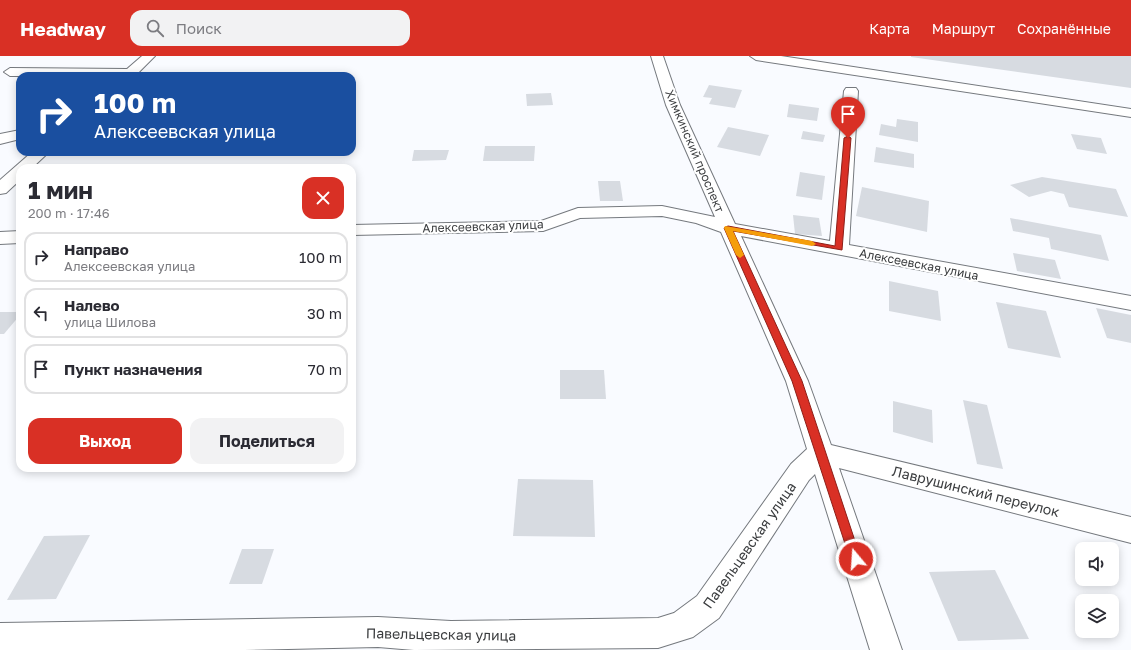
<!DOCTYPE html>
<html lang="ru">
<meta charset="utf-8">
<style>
body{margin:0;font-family:"Golos Text",sans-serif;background:#f2f2f3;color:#2b2b33;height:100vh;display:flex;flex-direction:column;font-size:15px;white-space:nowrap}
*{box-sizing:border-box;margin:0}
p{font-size:13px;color:#7c7c81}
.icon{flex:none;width:22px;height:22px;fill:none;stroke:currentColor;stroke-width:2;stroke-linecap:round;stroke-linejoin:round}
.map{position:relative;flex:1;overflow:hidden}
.details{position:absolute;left:16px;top:108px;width:340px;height:308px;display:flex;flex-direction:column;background:#fff;border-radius:12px;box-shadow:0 2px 10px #0003}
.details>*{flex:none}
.banner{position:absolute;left:16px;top:16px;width:340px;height:84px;border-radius:12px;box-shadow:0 2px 10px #0003;background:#1a4fa0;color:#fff;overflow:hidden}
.controls{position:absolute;left:1075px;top:486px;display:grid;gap:8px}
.controls a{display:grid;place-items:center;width:44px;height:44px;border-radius:8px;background:#fff;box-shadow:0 2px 10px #0003;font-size:20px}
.pin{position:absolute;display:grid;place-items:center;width:34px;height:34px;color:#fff;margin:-41px -17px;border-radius:50% 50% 50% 0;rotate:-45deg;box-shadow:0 0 4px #0007}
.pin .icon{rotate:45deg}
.me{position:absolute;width:44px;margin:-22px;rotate:342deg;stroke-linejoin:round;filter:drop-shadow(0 0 3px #0008)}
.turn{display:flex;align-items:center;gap:14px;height:84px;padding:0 12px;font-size:18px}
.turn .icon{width:52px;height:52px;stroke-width:2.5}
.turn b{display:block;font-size:28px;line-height:34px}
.round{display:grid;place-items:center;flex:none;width:42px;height:42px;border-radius:12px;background:#f2f2f3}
.headline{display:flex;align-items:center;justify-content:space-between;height:68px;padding:0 12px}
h1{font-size:24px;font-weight:700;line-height:30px}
.cta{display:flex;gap:8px;margin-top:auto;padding:8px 12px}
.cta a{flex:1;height:46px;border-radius:12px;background:#d93025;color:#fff;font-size:16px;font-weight:700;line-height:46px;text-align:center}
.cta a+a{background:#f2f2f3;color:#2b2b33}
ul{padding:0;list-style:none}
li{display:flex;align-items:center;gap:12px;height:50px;margin:0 8px 6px;padding:0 4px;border:2px solid #e1e1e2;border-radius:12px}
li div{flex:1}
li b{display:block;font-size:15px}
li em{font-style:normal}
header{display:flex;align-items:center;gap:24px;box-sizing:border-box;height:56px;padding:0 20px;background:#d93025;color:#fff}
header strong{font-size:19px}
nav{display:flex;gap:22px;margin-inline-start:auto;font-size:14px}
.search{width:280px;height:36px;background:#f2f2f3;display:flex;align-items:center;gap:10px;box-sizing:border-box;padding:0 14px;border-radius:12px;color:#7c7c81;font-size:15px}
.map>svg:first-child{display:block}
.building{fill:#d7dbe1}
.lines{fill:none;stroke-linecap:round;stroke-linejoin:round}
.minor-casing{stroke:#75797e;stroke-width:2}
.minor{fill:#fff;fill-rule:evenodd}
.route{fill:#d93025;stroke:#8d1f18}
.slow{fill:#f59e0b}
.labels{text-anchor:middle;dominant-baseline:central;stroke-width:4;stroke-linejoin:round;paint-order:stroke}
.street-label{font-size:12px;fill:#3b3d3f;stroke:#fff}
.near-street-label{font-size:14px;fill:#3b3d3f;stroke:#fff}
</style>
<header>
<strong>Headway</strong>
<div class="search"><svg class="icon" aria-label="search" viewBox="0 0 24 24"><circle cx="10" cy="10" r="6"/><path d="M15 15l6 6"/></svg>Поиск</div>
<nav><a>Карта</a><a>Маршрут</a><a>Сохранённые</a></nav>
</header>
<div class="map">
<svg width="1131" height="594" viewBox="0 0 1131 594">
<rect width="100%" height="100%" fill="#f9fbff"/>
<g class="building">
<path d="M911,0H1131V32L911,1Z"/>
<path d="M709,29L742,34L735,52L709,48L712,42L703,41Z"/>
<path d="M551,37L553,49L527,50L526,38Z"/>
<path d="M789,48L819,52L817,65L787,61Z"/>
<path d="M897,63L918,66V86L879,79L881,68L896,71Z"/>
<path d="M728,71L769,79L760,100L717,91Z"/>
<path d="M803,75L825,79L823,86L801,83Z"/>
<path d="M1071,78L1101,82L1107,98L1077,93Z"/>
<path d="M485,90H535L534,105H483Z"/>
<path d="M876,91L914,98V112L874,106Z"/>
<path d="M414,94H449L446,104L412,105Z"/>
<path d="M86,110H142L140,112H84Z"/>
<path d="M800,116L825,120L822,144L796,140Z"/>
<path d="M1042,121L1116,133L1128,161L1069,151L1064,138L1051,135L1029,141L1010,129Z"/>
<path d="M598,125H620L623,145H600Z"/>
<path d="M862,131L929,145L927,176L856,160Z"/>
<path d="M793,159L819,162L822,180L795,178Z"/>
<path d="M1010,162L1101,179L1109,205L1051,193L1049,182L1013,175Z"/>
<path d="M1013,197L1055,204L1061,223L1017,215Z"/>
<path d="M889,225L938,235L941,265L889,255Z"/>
<path d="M996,246L1046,255L1061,302L1008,292Z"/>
<path d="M1096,252L1131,259V287L1107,282Z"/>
<path d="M0,256H20V259L4,278H0Z"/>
<path d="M560,314H604L606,343H560Z"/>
<path d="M963,344L987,349L1003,413L977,408Z"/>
<path d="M893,345L932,354L933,387L893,376Z"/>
<path d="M518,423L593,424L595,481L513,480Z"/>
<path d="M90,479L56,543L7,544L44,480Z"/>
<path d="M242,493H274L262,528H229Z"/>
<path d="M995,514L1029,583L958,585L929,516Z"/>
</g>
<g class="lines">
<g class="minor-casing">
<g id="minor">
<path d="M142,0H155L135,20H10L4,16L10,12L127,13Z"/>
<path d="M651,0H663L680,49L735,168L830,185L844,35L846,32H856L858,35L849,189L1131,240V254L741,180L808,325L831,389L1131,461V487L839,412L902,594H870L815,418L809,424L719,562L693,581L658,592L414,594L378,591L244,594H0V567L378,561L451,565L658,562L674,557L697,540L791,408L807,393L786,325L721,176L696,167L662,160L580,162L543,175L352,179V169L541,165L578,152L662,150L715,161L666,49Z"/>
<path d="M750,0H781L1131,53V61L756,4Z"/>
<path d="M20,74V83L0,88V78Z"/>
<path d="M32,96H49L32,112H20V124L6,137L0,138V124Z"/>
<path d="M20,175V187L0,188V176Z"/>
</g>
</g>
<use href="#minor" class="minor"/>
</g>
<path class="route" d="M848,80L851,82L842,194L733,175L802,325L861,503L860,507L856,509L851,507L850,503L792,325L724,172L728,170L835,190L844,82Z"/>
<path class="slow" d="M725,170L812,185L816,188L812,190L733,175L744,199L740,202L736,199L724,172Z"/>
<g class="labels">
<g class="street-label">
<text transform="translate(695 95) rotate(67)">Химкинский проспект</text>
<text transform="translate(483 170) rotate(-2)">Алексеевская улица</text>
<text transform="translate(919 208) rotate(11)">Алексеевская улица</text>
</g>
<g class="near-street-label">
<text transform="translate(976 435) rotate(14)">Лаврушинский переулок</text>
<text transform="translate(749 489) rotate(-55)">Павельцевская улица</text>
<text transform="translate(441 578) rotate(1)">Павельцевская улица</text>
</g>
</g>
</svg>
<div class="controls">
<a><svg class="icon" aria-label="sound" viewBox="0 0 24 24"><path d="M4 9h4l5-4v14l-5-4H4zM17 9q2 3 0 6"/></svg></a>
<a><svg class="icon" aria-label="layers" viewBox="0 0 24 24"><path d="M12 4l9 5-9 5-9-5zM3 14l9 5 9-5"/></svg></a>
</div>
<div class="pin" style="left:848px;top:82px;background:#d93025"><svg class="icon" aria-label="arrive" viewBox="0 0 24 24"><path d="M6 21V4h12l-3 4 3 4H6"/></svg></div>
<svg class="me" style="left:856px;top:503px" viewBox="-20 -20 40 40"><circle r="17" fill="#d93025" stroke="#fff" stroke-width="3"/><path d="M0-11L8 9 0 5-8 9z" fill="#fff"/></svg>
<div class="banner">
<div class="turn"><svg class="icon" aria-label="right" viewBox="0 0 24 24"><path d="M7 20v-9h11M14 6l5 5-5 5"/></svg><div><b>100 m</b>Алексеевская улица</div></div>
</div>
<section class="details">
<div class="headline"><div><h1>1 мин</h1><p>200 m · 17:46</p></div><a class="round" style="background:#d93025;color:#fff"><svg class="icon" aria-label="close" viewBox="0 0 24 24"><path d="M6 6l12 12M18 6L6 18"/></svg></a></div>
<ul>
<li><svg class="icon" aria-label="right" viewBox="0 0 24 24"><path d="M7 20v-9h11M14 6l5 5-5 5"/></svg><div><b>Направо</b><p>Алексеевская улица</p></div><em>100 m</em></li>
<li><svg class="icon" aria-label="left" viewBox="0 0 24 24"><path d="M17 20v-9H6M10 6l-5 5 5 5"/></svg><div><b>Налево</b><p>улица Шилова</p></div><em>30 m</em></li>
<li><svg class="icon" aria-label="arrive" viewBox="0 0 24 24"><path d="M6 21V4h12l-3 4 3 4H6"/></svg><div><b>Пункт назначения</b></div><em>70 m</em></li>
</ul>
<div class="cta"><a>Выход</a><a>Поделиться</a></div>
</section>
</div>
